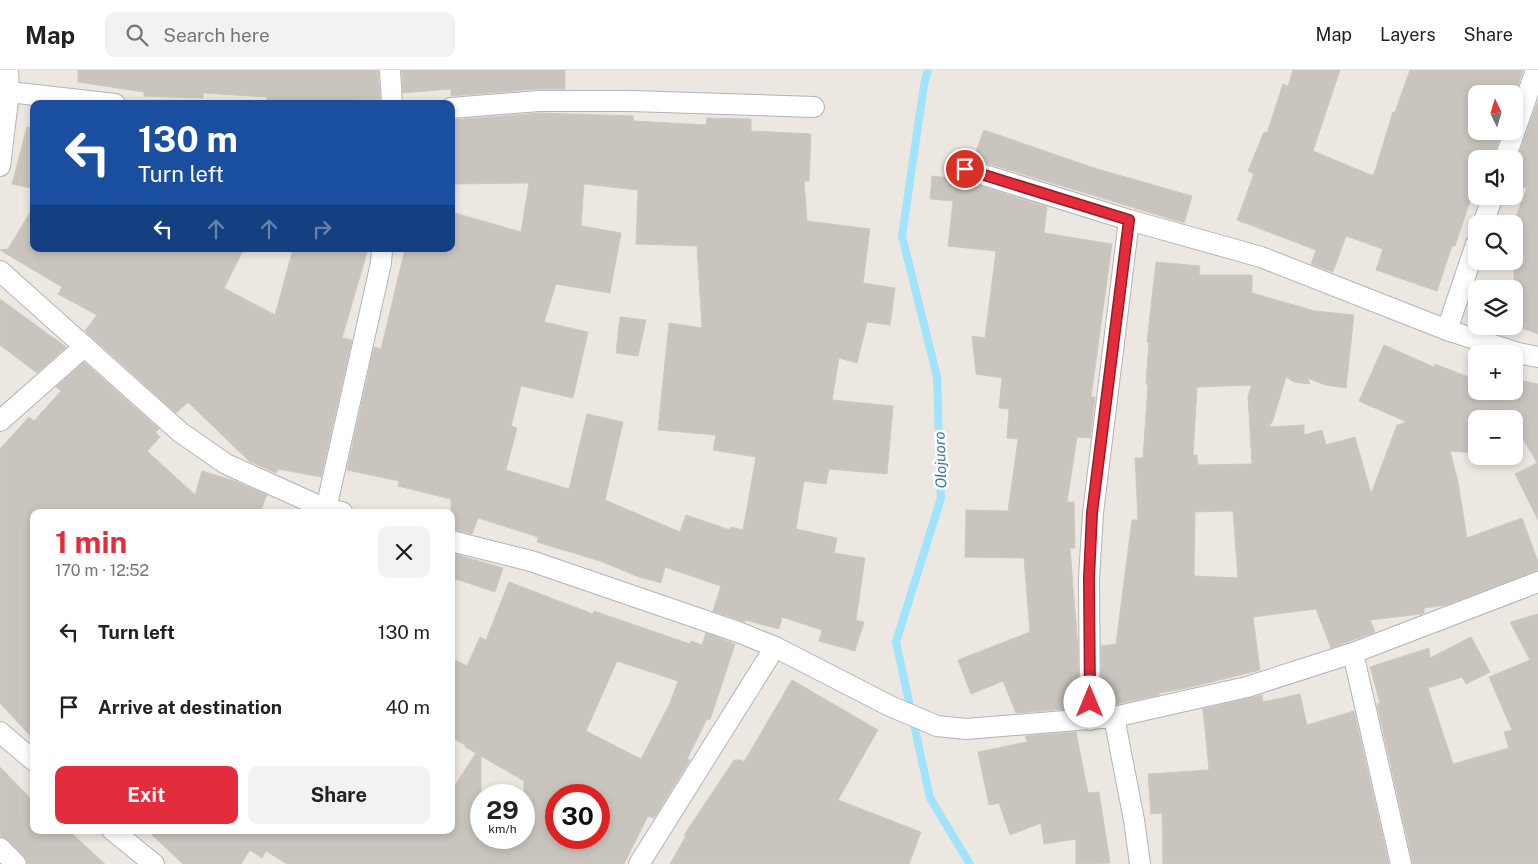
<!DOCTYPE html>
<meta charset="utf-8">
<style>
body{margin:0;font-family:"Public Sans",sans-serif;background:#f2f2f2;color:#222;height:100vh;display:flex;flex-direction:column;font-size:19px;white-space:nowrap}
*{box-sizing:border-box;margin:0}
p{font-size:16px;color:#767676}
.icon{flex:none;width:28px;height:28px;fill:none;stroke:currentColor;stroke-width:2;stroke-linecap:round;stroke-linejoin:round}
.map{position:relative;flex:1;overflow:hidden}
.details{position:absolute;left:30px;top:439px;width:425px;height:325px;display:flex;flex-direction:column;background:#fff;border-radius:10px;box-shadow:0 2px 8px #0003}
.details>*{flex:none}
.banner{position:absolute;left:30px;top:30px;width:425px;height:152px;border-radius:10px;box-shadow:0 2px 8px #0003;background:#1a4fa0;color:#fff;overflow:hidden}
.needle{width:32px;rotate:356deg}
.fabs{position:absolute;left:1468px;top:15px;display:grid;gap:10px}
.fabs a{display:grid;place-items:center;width:55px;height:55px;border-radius:10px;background:#fff;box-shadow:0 2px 8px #0003;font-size:25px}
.speed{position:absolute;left:470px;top:714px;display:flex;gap:10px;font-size:25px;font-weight:700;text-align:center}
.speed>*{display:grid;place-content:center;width:65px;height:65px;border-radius:50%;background:#fff;box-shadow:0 2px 8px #0003;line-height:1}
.speed small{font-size:12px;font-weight:400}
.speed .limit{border:8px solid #d22;background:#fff;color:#111}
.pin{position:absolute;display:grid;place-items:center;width:42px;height:42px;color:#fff;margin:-21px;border:2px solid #fff;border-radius:50%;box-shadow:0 1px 5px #0007}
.me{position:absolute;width:55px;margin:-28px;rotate:0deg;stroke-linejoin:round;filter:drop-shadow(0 0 4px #0008)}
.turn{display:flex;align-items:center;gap:18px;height:105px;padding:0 25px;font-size:22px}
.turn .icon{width:65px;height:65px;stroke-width:2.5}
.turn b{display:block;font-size:35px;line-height:42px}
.lanes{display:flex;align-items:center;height:48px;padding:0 25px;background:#0003;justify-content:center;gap:25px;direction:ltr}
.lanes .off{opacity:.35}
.round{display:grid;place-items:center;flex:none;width:52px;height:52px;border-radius:10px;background:#f2f2f2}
.head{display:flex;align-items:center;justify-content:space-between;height:85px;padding:0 25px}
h1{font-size:30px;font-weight:700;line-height:38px;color:#e42d3c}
.primary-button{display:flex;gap:10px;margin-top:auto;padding:10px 25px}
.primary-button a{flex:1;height:58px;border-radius:10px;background:#e42d3c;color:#fff;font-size:20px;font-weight:700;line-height:58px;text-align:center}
.primary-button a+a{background:#f2f2f2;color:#222}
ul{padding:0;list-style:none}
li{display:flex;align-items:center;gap:15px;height:75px;padding:0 25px}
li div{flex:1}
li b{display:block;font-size:19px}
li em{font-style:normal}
header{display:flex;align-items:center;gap:30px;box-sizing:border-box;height:70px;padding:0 25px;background:#fff;border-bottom:1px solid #e0e0e0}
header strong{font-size:24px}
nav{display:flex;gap:28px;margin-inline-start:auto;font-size:18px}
.search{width:350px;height:45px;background:#f2f2f2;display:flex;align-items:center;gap:12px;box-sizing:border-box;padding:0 18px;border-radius:10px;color:#767676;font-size:19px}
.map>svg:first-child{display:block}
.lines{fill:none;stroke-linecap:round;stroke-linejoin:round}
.stream{stroke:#9fe3fd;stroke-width:8}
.building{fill:#c9c4be;stroke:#d0c8bf;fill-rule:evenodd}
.street-casing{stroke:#b1b4b8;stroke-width:22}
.street{stroke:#fff;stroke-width:20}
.route-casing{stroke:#941d27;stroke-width:12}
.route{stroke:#e42d3c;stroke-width:9}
.labels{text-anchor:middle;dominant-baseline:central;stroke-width:5;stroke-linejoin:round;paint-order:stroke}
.water-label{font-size:15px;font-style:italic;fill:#39799c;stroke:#fff}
</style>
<header>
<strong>Map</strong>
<div class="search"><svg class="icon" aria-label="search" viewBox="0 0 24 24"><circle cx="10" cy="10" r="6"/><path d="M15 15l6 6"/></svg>Search here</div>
<nav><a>Map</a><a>Layers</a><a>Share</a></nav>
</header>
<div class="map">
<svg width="1538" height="794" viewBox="0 0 1538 794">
<rect width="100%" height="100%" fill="#ece7e0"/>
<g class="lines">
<path class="stream" d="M928,0L924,15L902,166L937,307L941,428L896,572L930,728L970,794"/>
</g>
<g class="building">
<path d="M78,0H378L380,29L311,32V34H267V27L203,23V28L144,26V22L78,12Z"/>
<path d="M402,0H565V19H538L451,26V19L403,23Z"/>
<path d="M1293,0H1340L1313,81L1371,105L1374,104L1393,42H1395L1410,0H1523L1514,28V24H1476V61H1502L1493,89H1476V113L1455,176H1452L1437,221L1376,200L1383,179L1346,166L1333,202L1311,194L1316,180L1237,150L1254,104L1248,101L1264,62L1267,63L1283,14L1288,16Z"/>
<path d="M1537,33L1538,34V264L1514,255V151L1527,118L1514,116V97Z"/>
<path d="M539,43L633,46V51L706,55L707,48L751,49V61L811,64L809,111H804L807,151L870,159L863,213L895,218L890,255L867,252L857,293L839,288L832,330L893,336L887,404L829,399L826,414L804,411L796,459L837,468L834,483L865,488L856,550L864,552L855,581L819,571L822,560L782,547L779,559L745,550V552L713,541L721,516L665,497L661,513L639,507L600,491L537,472L538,467L478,448L472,464L451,459V429L398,416L399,411L347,400L374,277L381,279L405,179H451V142L521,162L529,113L451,114V50ZM584,114L638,120L636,174L697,176L702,258L669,253L658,360L716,365L713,380L756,387L743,460L731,457L730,460L686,445L680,462L605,430L623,352L587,344L569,419L506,400L517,358L511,356L521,316L573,328L588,262L544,252L556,214L610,223L621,163L581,156Z"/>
<path d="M27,57L34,58V119L12,114Z"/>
<path d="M984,60L1094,98L1192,126L1184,153L973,89Z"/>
<path d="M932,106L959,109L1047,137L1044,163L1112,174L1091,327H1095L1090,368L1077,367L1067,432H1074L1075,478H1070L1078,579V638L1016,643L1003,611L971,624L958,590L1030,562L1024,488L965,487L966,440L1008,441L1018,369L1007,368L1009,339L999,338L1002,308L976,304L972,266L985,268L996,181L948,176L953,131L930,129Z"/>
<path d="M34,136V179H244L224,218L275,245L293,179H368L342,268L352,270L321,407L278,399L276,403L249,391L188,332L176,343L85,261L97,245L58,224L62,217L0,180L8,179Z"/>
<path d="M1156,192L1200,196L1199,205H1252V223L1315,241L1354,245L1346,318L1325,315L1308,308L1310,314L1294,312L1286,307L1273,350L1269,357L1304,355V365L1322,360L1326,375L1340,371L1339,375L1341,371L1355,367L1371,424L1397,355L1407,352L1359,331L1384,275L1434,297L1435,294L1476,310V321H1506L1514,324V309L1538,314V450L1515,404L1537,393L1517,358H1514V349H1476V383L1450,381L1458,412L1467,468L1522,448L1538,492V500L1446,535L1424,538V543L1421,544L1370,550L1375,562L1331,578L1316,539L1253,547L1260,600L1187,618L1159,623V625L1112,635L1102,636L1101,576L1116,574L1132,450H1138L1135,388H1143L1148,315L1146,314L1149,272H1147ZM1252,315L1248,326L1252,394L1198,395L1197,385H1193L1197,317ZM1233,441L1238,508L1194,506L1195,442Z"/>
<path d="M0,229L66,277L37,303L0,275Z"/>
<path d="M620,247L646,250L638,286L616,283Z"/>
<path d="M84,292L159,359L155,362L160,367L147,381L195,425L202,401L235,411L267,425L260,442H34V670L0,633V379L29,347L34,351L61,321L56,317Z"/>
<path d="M451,483L503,498L495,522L456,509L454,514H451Z"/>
<path d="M509,512L593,544L594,541L690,574L691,571L702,575L706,563L735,574L710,650L707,649L687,689L690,690L654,748L648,746L624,794H287L266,781L262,788L250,780L241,794H183L147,760H451V721L476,683L465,677V675L451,667V588L467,596L480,567L486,570ZM617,591L678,611L670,633L641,689L586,661ZM481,686L524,711V768H481ZM556,725H599V768H556Z"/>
<path d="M1538,544V794H1413L1377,634L1380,633L1370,597L1429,578L1430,588L1471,567L1490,602L1466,614L1462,607L1428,618L1453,694L1509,678L1504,662L1512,660L1489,607L1530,590L1510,552Z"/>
<path d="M792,610L878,660L838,730L921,762L909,794H670L686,766L684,765L734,690H742L744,692Z"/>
<path d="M1300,624L1307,655L1354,641L1389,794H1163L1162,743L1151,744L1148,704L1209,700L1203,639L1262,625L1263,632Z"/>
<path d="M1076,662L1088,723L1099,722L1110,793L1076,794V769L1044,774L1041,753L1010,765L999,733L989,735L978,682L1027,672L1025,666Z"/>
<path d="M0,697L34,732V760H68L105,794H28L24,786L8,770L0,766Z"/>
</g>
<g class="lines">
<g class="street-casing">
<g id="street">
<path d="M390,0L392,34"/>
<path d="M9,22L115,34"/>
<path d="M451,38L539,31H631L814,37"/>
<path d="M1505,89L1536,0"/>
<path d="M0,96L9,22L8,0"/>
<path d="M965,99L1129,150L1261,187L1447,260L1518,283L1538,287"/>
<path d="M1483,154L1493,126"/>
<path d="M0,201L180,362L226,394L326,439L342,442"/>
<path d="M1447,260L1476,174"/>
<path d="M0,351L85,276"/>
<path d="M326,439L381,193L382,179"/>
<path d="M451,471L531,491L738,562L775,577L890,636L937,656L966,659L1114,647L1247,617L1353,583L1538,512"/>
<path d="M1353,583L1401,794"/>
<path d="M1114,647L1134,750L1140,794"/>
<path d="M1090,650L1089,508L1093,443L1129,150"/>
<path d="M0,662L34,691"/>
<path d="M112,760L154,794"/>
<path d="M0,778L16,794"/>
<path d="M639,794L775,577"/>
</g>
</g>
<use href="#street" class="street"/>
</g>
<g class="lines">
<g class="route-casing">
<path id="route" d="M965,99L1129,150L1092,443L1089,508L1090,632"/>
</g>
<use href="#route" class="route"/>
</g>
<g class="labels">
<g class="water-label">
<text transform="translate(940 390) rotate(-92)">Olojuoro</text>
</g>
</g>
</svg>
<div class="fabs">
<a><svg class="needle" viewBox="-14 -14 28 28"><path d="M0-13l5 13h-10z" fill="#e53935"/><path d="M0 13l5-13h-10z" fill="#767676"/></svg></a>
<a><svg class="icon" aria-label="sound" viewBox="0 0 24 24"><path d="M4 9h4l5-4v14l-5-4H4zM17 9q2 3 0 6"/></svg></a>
<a><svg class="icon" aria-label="search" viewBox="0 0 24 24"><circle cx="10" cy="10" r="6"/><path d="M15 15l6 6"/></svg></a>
<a><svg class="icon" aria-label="layers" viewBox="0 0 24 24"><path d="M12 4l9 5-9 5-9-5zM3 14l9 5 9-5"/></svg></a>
<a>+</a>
<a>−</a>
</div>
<div class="speed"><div>29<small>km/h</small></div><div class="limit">30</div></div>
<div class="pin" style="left:965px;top:99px;background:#d93025"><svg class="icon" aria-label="arrive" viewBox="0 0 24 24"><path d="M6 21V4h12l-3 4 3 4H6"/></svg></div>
<svg class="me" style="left:1090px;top:632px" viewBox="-20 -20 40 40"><circle r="19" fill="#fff"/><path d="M0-13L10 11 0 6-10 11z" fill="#e42d3c"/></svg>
<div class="banner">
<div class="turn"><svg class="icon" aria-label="left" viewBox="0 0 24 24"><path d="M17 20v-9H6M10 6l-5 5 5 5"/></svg><div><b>130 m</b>Turn left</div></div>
<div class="lanes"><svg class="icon" aria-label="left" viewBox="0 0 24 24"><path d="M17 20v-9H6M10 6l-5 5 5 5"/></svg><svg class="icon off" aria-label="ahead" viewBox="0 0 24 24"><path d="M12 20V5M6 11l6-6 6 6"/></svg><svg class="icon off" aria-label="ahead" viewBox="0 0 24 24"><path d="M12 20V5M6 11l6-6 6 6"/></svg><svg class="icon off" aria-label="right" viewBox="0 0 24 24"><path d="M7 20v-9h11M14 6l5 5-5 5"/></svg></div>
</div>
<section class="details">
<div class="head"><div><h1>1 min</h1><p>170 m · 12:52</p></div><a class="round"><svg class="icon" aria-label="close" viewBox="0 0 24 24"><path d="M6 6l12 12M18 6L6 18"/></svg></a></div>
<ul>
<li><svg class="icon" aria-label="left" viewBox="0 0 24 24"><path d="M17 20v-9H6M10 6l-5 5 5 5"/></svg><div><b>Turn left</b></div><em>130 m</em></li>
<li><svg class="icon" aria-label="arrive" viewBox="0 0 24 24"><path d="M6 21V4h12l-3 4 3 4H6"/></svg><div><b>Arrive at destination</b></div><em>40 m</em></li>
</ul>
<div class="primary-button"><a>Exit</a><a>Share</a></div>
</section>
</div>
